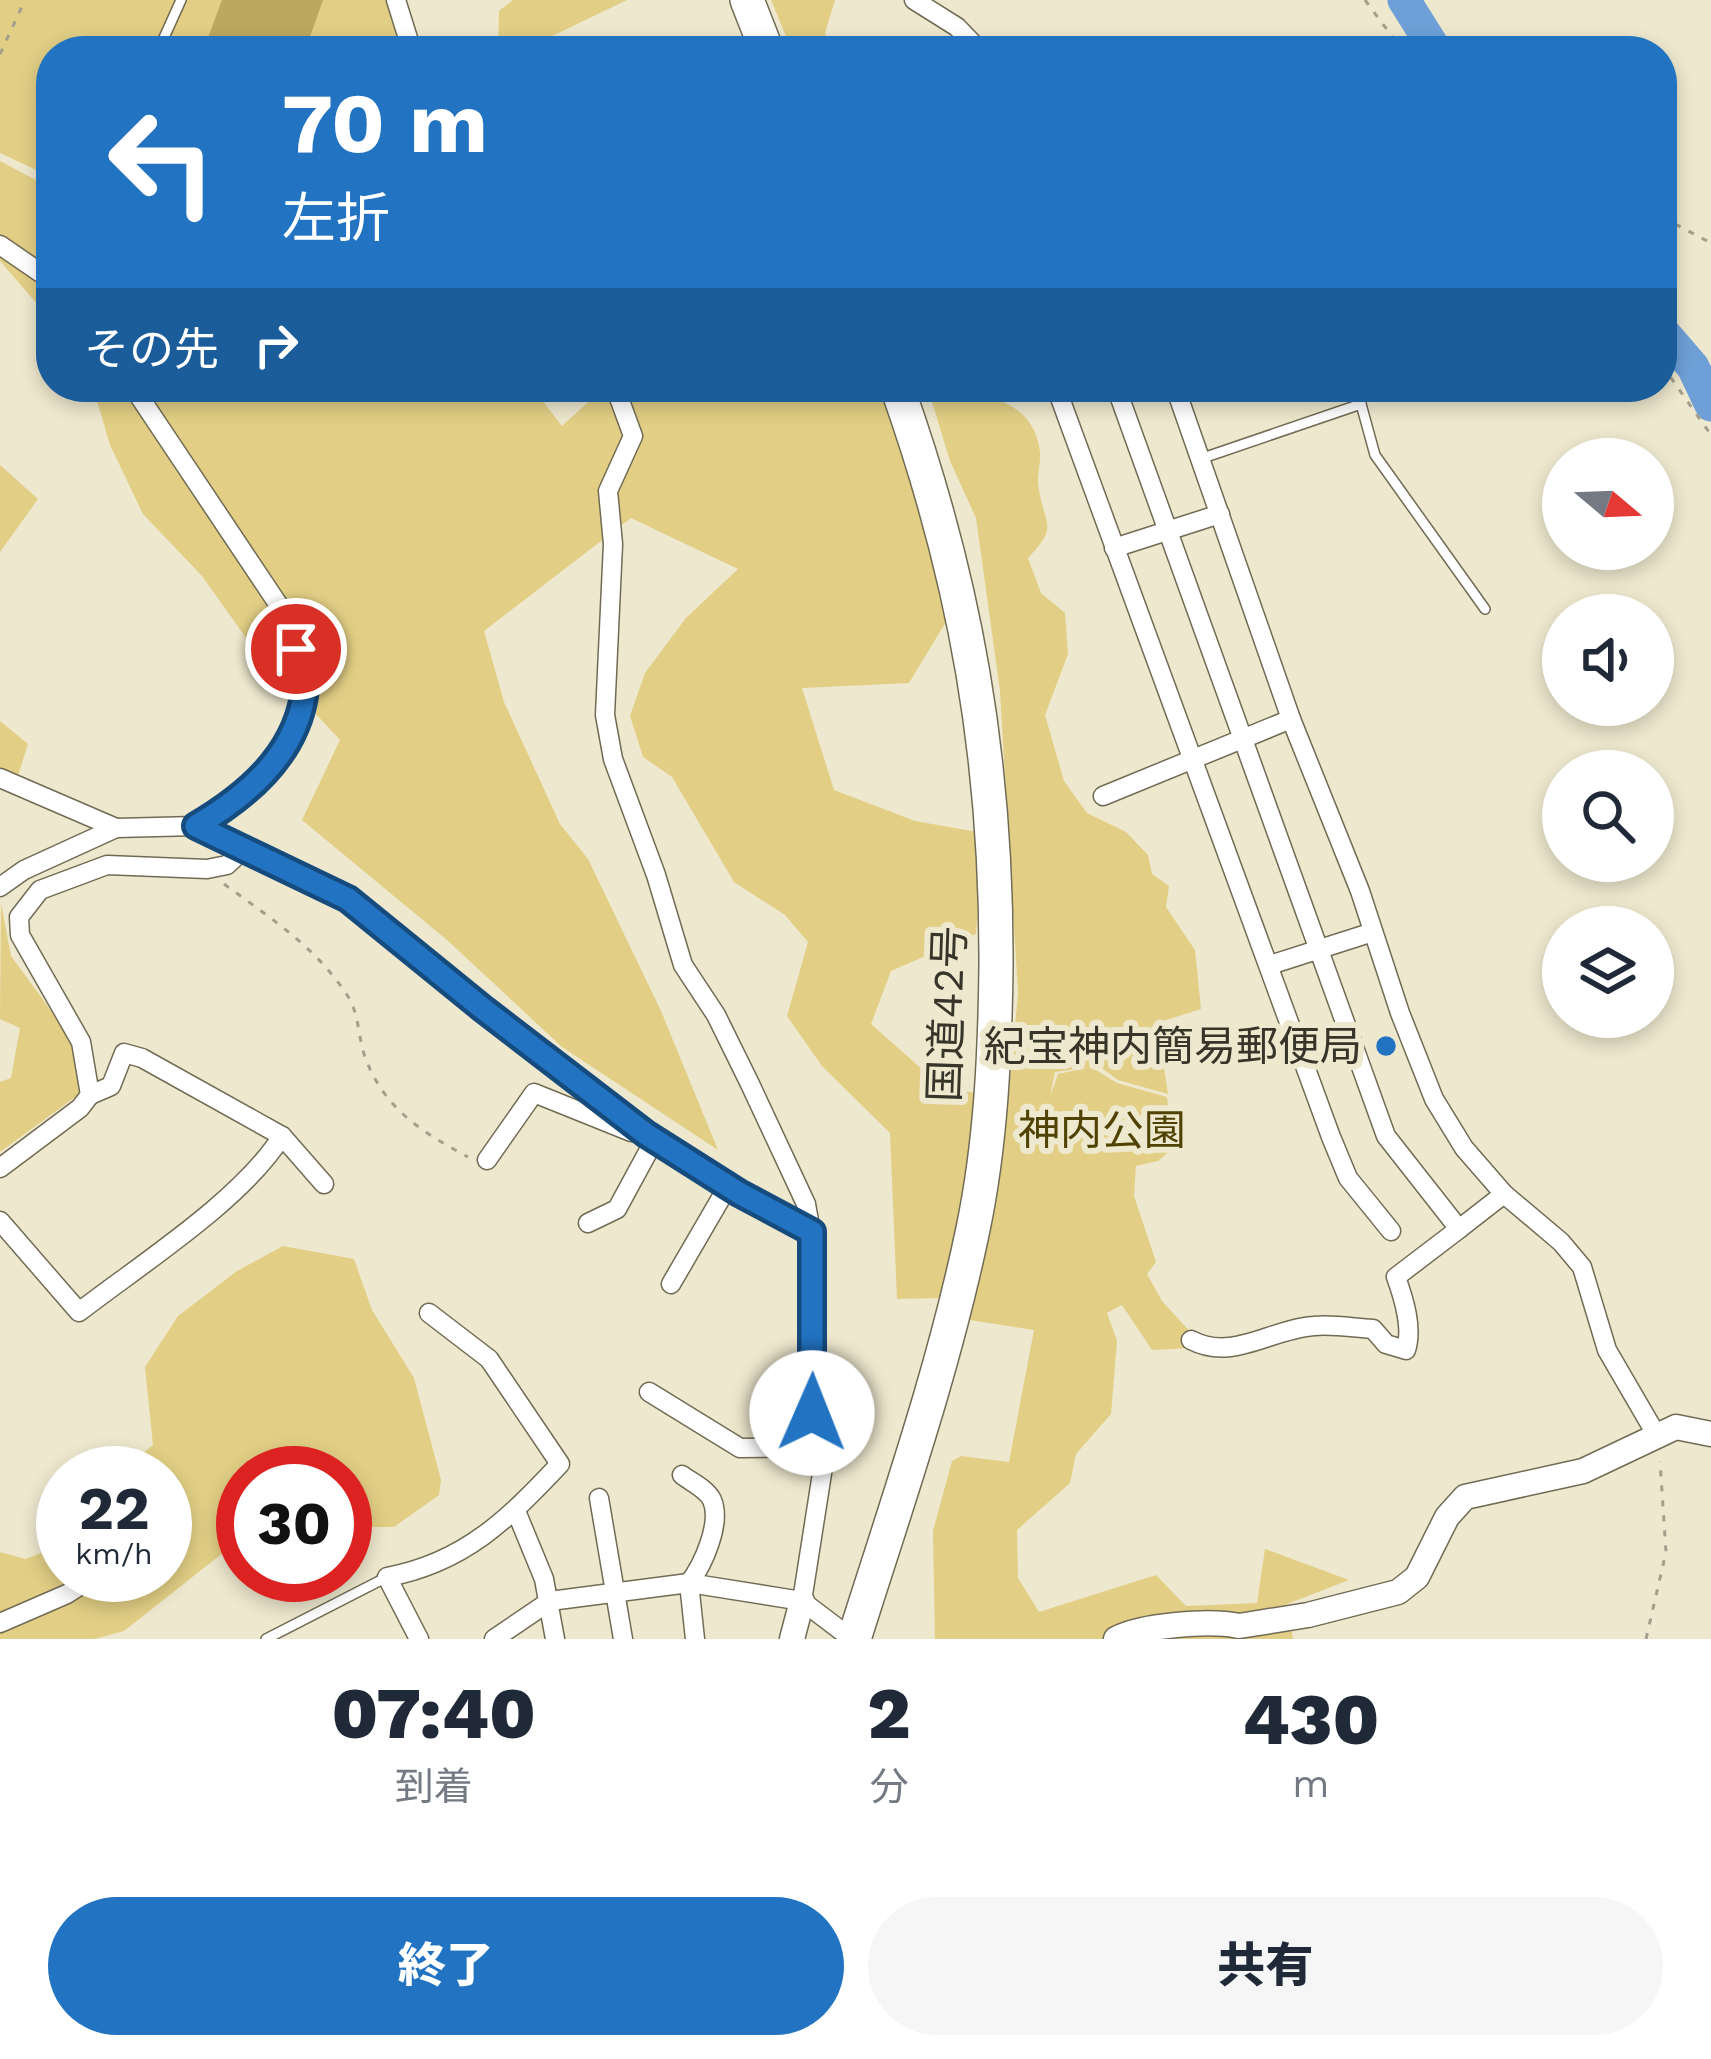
<!DOCTYPE html>
<html lang="ja">
<meta charset="utf-8">
<style>
body{margin:0;font-family:"Work Sans","Noto Sans JP",sans-serif;background:#f6f6f7;color:#1f2937;height:100vh;display:flex;flex-direction:column;font-size:45px;white-space:nowrap}
*{box-sizing:border-box;margin:0}
p{font-size:39px;color:#747a83}
.icon{flex:none;width:66px;height:66px;fill:none;stroke:currentColor;stroke-width:2;stroke-linecap:round;stroke-linejoin:round}
.map{position:relative;height:1639px;overflow:hidden}
.drawer{display:flex;flex-direction:column;background:#fff;flex:1}
.drawer>*{flex:none}
.top-card{position:absolute;left:36px;top:36px;width:1641px;height:366px;border-radius:48px;box-shadow:0 6px 18px #0003;background:#2273c2;color:#fff;overflow:hidden}
.needle{width:78px;rotate:109deg}
.controls{position:absolute;left:1542px;top:438px;display:grid;gap:24px}
.controls a{display:grid;place-items:center;width:132px;height:132px;border-radius:50%;background:#fff;box-shadow:0 6px 18px #0003;font-size:60px}
.speed{position:absolute;left:36px;top:1446px;display:flex;gap:24px;font-size:60px;font-weight:700;text-align:center}
.speed>*{display:grid;place-content:center;width:156px;height:156px;border-radius:50%;background:#fff;box-shadow:0 6px 18px #0003;line-height:1}
.speed small{font-size:30px;font-weight:400}
.speed .limit{border:18px solid #d22;background:#fff;color:#111}
.pin{position:absolute;display:grid;place-items:center;width:102px;height:102px;color:#fff;margin:-51px;border:6px solid #fff;border-radius:50%;box-shadow:0 3px 12px #0007}
.me{position:absolute;width:132px;margin:-66px;rotate:1deg;stroke-linejoin:round;filter:drop-shadow(0 0 9px #0008)}
.turn{display:flex;align-items:center;gap:42px;height:252px;padding:0 48px;font-size:54px}
.turn .icon{width:156px;height:156px;stroke-width:2.5}
.turn b{display:block;font-size:84px;line-height:102px}
.then{display:flex;align-items:center;height:114px;padding:0 48px;background:#0003;gap:24px;font-size:45px}
.eta{display:flex;justify-content:space-evenly;align-items:center;height:204px;text-align:center}
.eta b{font-size:72px;font-weight:800;line-height:84px}
.cta{display:flex;gap:24px;margin-top:auto;padding:24px 48px}
.cta a{flex:1;height:138px;border-radius:72px;background:#2273c2;color:#fff;font-size:48px;font-weight:800;line-height:138px;text-align:center}
.cta a+a{background:#f6f6f7;color:#1f2937}
.map>svg:first-child{display:block}
.green{fill:#e2cf85}
.lines{fill:none;stroke-linecap:round;stroke-linejoin:round}
.river{stroke:#6ea0d7;stroke-width:33}
.building{fill:#bca95f}
.lane-casing{stroke:#716b54;stroke-width:12}
.street-casing{stroke:#716b54;stroke-width:21}
.secondary-casing{stroke:#716b54;stroke-width:27}
.highway-casing{stroke:#716b54;stroke-width:36}
.path{stroke:#a49f8c;stroke-width:3;stroke-dasharray:6 9;stroke-linecap:butt}
.lane{stroke:#fff;stroke-width:9}
.street{stroke:#fff;stroke-width:18}
.secondary{stroke:#fff;stroke-width:24}
.highway{stroke:#fff;stroke-width:33}
.route-casing{stroke:#164b7e;stroke-width:30}
.route{stroke:#2273c2;stroke-width:21}
.poi-dot{fill:#2273c2;stroke:#eee8ce;stroke-width:4.5}
.labels{text-anchor:middle;dominant-baseline:central;stroke-width:12;stroke-linejoin:round;paint-order:stroke}
.street-label{font-size:42px;fill:#37342a;stroke:#eee8ce}
.poi-label{font-size:42px;fill:#37342a;stroke:#eee8ce;text-anchor:end}
.park-label{font-size:42px;fill:#4f4203;stroke:#eee8ce}
</style>
<div class="map">
<svg width="1711" height="1639" viewBox="0 0 1711 1639">
<rect width="100%" height="100%" fill="#eee8ce"/>
<g class="green">
<path d="M0,0H391L415,51H51V177L0,153Z"/>
<path d="M513,0H627L546,39L545,51H498L499,11Z"/>
<path d="M771,0H835L825,33L832,51H792Z"/>
<path d="M0,161L51,188V320L0,261Z"/>
<path d="M93,387H524L541,399L562,426L595,396L590,387H883L952,612L909,683L802,688L834,790L915,821L983,833L976,934L891,971L871,1024L940,1085L982,1095L943,1298L897,1299L890,1133L822,1066L787,1016L808,942L785,915L734,882L672,777L643,757L630,716L645,673L686,618L738,569L631,518L484,631L504,702L560,824L588,859L661,1011L718,1150L562,1047L447,940L302,820L340,740L249,642L202,576L143,514L110,445Z"/>
<path d="M967,391C1003,399 1035,410 1040,452C1041,465 1036,478 1039,490C1045,527 1059,525 1028,558L1041,593L1065,613L1068,654L1045,715L1064,781L1087,813L1126,832L1148,855L1152,874L1169,886L1166,907L1195,950L1201,1009L1157,1023L1168,1094L1118,1080L1099,1066L1055,1072L1050,1097L1058,1074L1091,1067L1117,1083L1167,1097L1173,1148L1158,1161L1136,1166L1134,1196L1156,1262L1147,1274L1162,1301L1193,1335L1188,1348L1152,1350L1122,1305L1107,1313L1117,1341L1111,1414L1076,1454L1070,1483L1017,1530L1018,1578L1039,1612L1156,1575L1186,1606L1257,1603L1265,1549L1349,1580L1287,1604L1293,1639H935L933,1531L952,1461L961,1456L1009,1462L1034,1330L969,1320L990,1234L1008,1104L1018,993L1000,691L976,518L950,461L929,392Z"/>
<path d="M0,465L38,499L0,552Z"/>
<path d="M0,721L28,744L15,785L0,778Z"/>
<path d="M1,903L11,956L60,1023L84,1072L78,1095L0,1152V1082L11,1078L20,1028L0,1019Z"/>
<path d="M283,1246L354,1259L372,1310L414,1378L441,1480L439,1495L394,1527H345V1473H243V1537L124,1631L94,1639H0V1552L25,1559L63,1545V1575H165V1473H118L153,1445L145,1367L178,1316L237,1271Z"/>
</g>
<g class="lines">
<g class="river">
<path d="M1404,0L1436,51"/>
<path d="M1662,331L1693,367L1711,405"/>
</g>
</g>
<path class="building" d="M222,0H323L305,51H203Z"/>
<g class="lines">
<g class="lane-casing">
<g id="lane">
<path d="M158,51L181,0"/>
<path d="M1343,387L1361,404L1375,455L1485,609"/>
<path d="M1200,459L1361,404"/>
<path d="M266,1639L387,1577"/>
</g>
</g>
<g class="street-casing">
<g id="street">
<path d="M396,0L412,51"/>
<path d="M914,0L957,27L980,51"/>
<path d="M0,245L51,280"/>
<path d="M133,387L288,619L305,679L304,698L281,753L238,801L196,826"/>
<path d="M615,387L633,436L608,491L613,544L605,715L613,759L656,875L683,965L716,1015L750,1084L806,1204L811,1232L812,1413L823,1467L802,1601"/>
<path d="M1056,387L1331,1137L1348,1178L1391,1231"/>
<path d="M1116,387L1386,1136L1459,1229L1504,1194"/>
<path d="M1175,387L1291,719L1360,891L1400,1013L1434,1099L1464,1148L1504,1194L1561,1242L1582,1267L1607,1350L1657,1436"/>
<path d="M1114,548L1220,514"/>
<path d="M0,778L116,828"/>
<path d="M1103,796L1291,719"/>
<path d="M0,887L24,870L116,828L196,826L348,899L643,1131L739,1193L811,1232"/>
<path d="M1270,965L1373,932"/>
<path d="M90,1095L111,1086L124,1053L142,1058L282,1136L324,1184"/>
<path d="M487,1160L534,1093L631,1132H638"/>
<path d="M0,1168L80,1108L90,1095L81,1042L20,935L19,917L40,890L107,865L207,869L227,865L246,847"/>
<path d="M0,1221L79,1312C141,1264 242,1200 282,1136"/>
<path d="M588,1223L617,1209L655,1139"/>
<path d="M671,1284L728,1186"/>
<path d="M1191,1340C1233,1362 1270,1329 1314,1326C1333,1324 1354,1328 1373,1329L1386,1344L1406,1350C1413,1328 1404,1299 1396,1277L1459,1229"/>
<path d="M649,1392L740,1448L821,1447"/>
<path d="M682,1475C691,1482 707,1489 712,1500C722,1523 703,1565 689,1583L695,1639"/>
<path d="M599,1498L623,1639"/>
<path d="M516,1511L544,1579L555,1639"/>
<path d="M165,1530L181,1519"/>
<path d="M0,1623L67,1594L97,1575"/>
<path d="M419,1639L387,1577C464,1563 508,1519 560,1464L489,1359L429,1313"/>
<path d="M494,1639L550,1601L689,1583L802,1601L852,1639"/>
</g>
</g>
<g class="secondary-casing">
<g id="secondary">
<path d="M792,1639L802,1601"/>
<path d="M1116,1639C1142,1625 1210,1620 1239,1626L1308,1615L1398,1592L1417,1577L1447,1517L1465,1497L1583,1471L1676,1427L1711,1434"/>
</g>
</g>
<g class="highway-casing">
<g id="highway">
<path d="M747,0L767,51"/>
<path d="M854,1639C897,1503 944,1369 973,1229C991,1143 995,1053 996,966C997,760 966,581 897,387"/>
</g>
</g>
<g class="path">
<path d="M1365,0L1403,51"/>
<path d="M0,54L25,0"/>
<path d="M1662,217L1711,243"/>
<path d="M1662,365L1711,435"/>
<path d="M224,884C269,917 316,947 347,995C359,1012 358,1037 365,1057C384,1109 422,1132 468,1157"/>
<path d="M1646,1639L1666,1552L1660,1461"/>
</g>
<use href="#lane" class="lane"/>
<use href="#street" class="street"/>
<use href="#secondary" class="secondary"/>
<use href="#highway" class="highway"/>
</g>
<g class="lines">
<g class="route-casing">
<path id="route" d="M296,649C300,664 307,681 304,696C294,757 245,797 196,826L348,899L482,1008L646,1134L739,1193L812,1232V1413"/>
</g>
<use href="#route" class="route"/>
</g>
<circle class="poi-dot" cx="1386" cy="1046" r="12"/>
<g class="labels">
<g class="street-label">
<text transform="translate(947 1014) rotate(-88)">国道42号</text>
</g>
<g class="poi-label">
<text x="1362" y="1046">紀宝神内簡易郵便局</text>
</g>
<g class="park-label">
<text x="1102" y="1130">神内公園</text>
</g>
</g>
</svg>
<div class="controls">
<a><svg class="needle" viewBox="-14 -14 28 28"><path d="M0-13l5 13h-10z" fill="#e53935"/><path d="M0 13l5-13h-10z" fill="#747a83"/></svg></a>
<a><svg class="icon" aria-label="sound" viewBox="0 0 24 24"><path d="M4 9h4l5-4v14l-5-4H4zM17 9q2 3 0 6"/></svg></a>
<a><svg class="icon" aria-label="search" viewBox="0 0 24 24"><circle cx="10" cy="10" r="6"/><path d="M15 15l6 6"/></svg></a>
<a><svg class="icon" aria-label="layers" viewBox="0 0 24 24"><path d="M12 4l9 5-9 5-9-5zM3 14l9 5 9-5"/></svg></a>
</div>
<div class="speed"><div>22<small>km/h</small></div><div class="limit">30</div></div>
<div class="pin" style="left:296px;top:649px;background:#d93025"><svg class="icon" aria-label="arrive" viewBox="0 0 24 24"><path d="M6 21V4h12l-3 4 3 4H6"/></svg></div>
<svg class="me" style="left:812px;top:1413px" viewBox="-20 -20 40 40"><circle r="19" fill="#fff"/><path d="M0-13L10 11 0 6-10 11z" fill="#2273c2"/></svg>
<div class="top-card">
<div class="turn"><svg class="icon" aria-label="left" viewBox="0 0 24 24"><path d="M17 20v-9H6M10 6l-5 5 5 5"/></svg><div><b>70 m</b>左折</div></div>
<div class="then">その先<svg class="icon" aria-label="right" viewBox="0 0 24 24"><path d="M7 20v-9h11M14 6l5 5-5 5"/></svg></div>
</div>
</div>
<section class="drawer">
<div class="eta">
<div><b>07:40</b><p>到着</p></div>
<div><b>2</b><p>分</p></div>
<div><b>430</b><p>m</p></div>
</div>
<div class="cta"><a>終了</a><a>共有</a></div>
</section>
